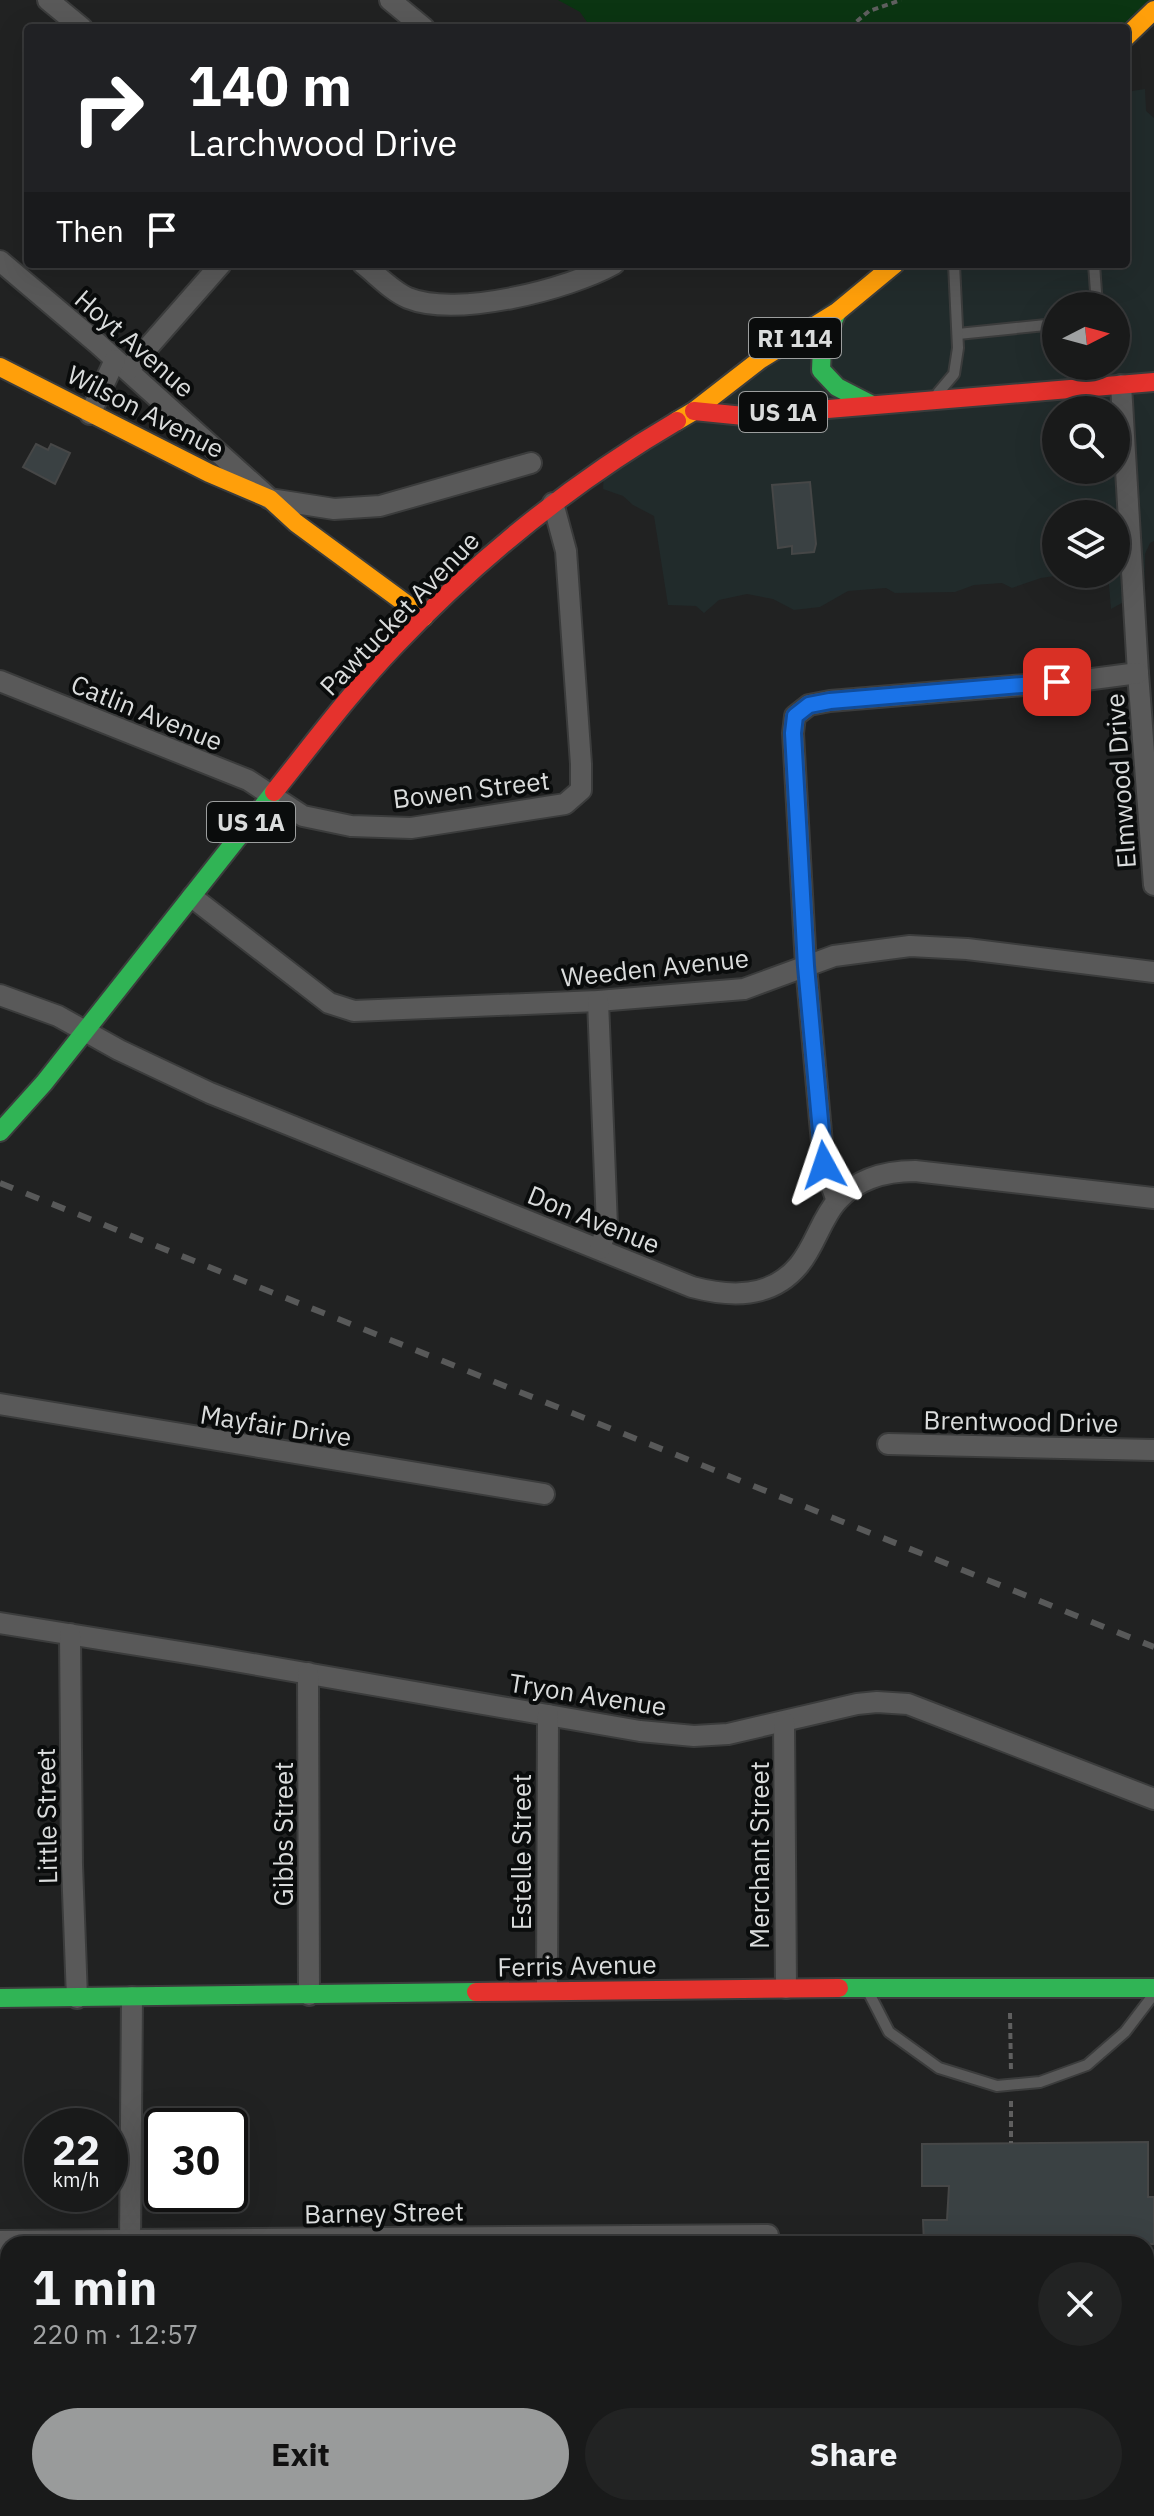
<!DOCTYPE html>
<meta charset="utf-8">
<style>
body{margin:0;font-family:"IBM Plex Sans",sans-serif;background:#222323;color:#f1f3f6;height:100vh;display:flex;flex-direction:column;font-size:30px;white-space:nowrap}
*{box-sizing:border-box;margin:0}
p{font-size:26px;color:#9fa1a2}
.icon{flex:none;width:44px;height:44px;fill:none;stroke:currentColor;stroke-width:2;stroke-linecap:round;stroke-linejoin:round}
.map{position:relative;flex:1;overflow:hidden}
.details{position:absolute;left:0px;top:2236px;width:1154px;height:280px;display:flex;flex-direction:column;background:#191a1a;border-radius:24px 24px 0 0;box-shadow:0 8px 32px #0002,0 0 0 2px #373839}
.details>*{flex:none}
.guide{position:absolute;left:24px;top:24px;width:1106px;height:244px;border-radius:8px;box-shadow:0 8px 32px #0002,0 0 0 2px #373839;background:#202124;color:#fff;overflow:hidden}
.needle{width:52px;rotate:84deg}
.buttons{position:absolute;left:1042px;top:292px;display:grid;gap:16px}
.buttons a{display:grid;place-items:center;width:88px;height:88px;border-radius:50%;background:#191a1a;box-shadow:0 8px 32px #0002,0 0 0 2px #373839;font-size:40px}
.speed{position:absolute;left:24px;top:2108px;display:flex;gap:16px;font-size:40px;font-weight:700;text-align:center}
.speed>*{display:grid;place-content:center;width:104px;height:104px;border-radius:50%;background:#191a1a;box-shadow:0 8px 32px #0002,0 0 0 2px #373839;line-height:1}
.speed small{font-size:20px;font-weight:400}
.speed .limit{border:4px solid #111;border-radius:12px;background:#fff;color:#111}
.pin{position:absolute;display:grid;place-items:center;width:68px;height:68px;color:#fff;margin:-34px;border-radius:16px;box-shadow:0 4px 12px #0006}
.me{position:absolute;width:88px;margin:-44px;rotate:355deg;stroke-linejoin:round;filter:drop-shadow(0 0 6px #0008)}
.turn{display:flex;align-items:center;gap:28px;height:168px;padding:0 32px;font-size:36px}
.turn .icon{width:104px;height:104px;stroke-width:2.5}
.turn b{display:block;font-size:56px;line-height:68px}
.then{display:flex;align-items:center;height:76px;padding:0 32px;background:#0003;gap:16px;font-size:30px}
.round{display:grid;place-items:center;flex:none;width:84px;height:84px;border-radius:42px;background:#222323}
.summary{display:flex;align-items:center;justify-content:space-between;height:136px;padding:0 32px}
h1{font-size:48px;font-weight:800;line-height:60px}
.button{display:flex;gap:16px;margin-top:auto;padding:16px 32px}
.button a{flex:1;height:92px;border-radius:48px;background:#999b9b;color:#111;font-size:32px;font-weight:800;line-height:92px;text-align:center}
.button a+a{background:#222323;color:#f1f3f6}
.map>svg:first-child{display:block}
.built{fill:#212b2b;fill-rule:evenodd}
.green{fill:#0b3512}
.forest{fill:#196125}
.building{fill:#3a4143;stroke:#464747;stroke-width:2}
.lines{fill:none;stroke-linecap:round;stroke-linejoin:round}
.lane-casing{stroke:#3b3c3c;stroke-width:14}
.street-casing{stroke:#3b3c3c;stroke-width:24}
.fast-casing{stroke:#3b3c3c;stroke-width:22}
.slow-casing{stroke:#3b3c3c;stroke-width:22}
.jam-casing{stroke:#3b3c3c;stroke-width:22}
.path{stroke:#5f5f5f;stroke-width:4;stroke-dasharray:6 4;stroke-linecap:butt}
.lane{stroke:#595959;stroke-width:10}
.street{stroke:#595959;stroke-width:20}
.fast{stroke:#30b455;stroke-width:18}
.slow{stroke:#ff9f0a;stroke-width:18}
.jam{stroke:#e5322d;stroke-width:18}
.rail{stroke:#585959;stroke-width:6;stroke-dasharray:14 14;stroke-linecap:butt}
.route-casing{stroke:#114b97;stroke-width:20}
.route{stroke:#1a73e8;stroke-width:14}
.labels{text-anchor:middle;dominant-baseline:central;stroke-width:8;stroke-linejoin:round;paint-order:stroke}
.shield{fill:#0a0c0c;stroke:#9c9e9e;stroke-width:2}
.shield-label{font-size:24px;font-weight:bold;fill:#dadcdc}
.street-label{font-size:26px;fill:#dadcdc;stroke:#0a0c0c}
</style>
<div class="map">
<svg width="1154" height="2516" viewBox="0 0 1154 2516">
<rect width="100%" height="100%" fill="#212222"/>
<path class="built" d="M1145,89L1146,111L1154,118V541L1150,543L1145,554L1144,605L1129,599L1111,609L1108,574H1116V514H1056V574H1069L1041,578L1012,588L1002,583L974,585L955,592L895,593L886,588L848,591L820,607L794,610L773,599L747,594L719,600L704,613L696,606L668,605L654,516L633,505L623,496L603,489L604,470L880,264H1126V92ZM1056,306H1116V366H1056ZM1056,410H1116V470H1056Z"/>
<g class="green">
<path d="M558,0H1154L1126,28H591L580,12Z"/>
<path d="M1154,2290V2516H946L948,2508H1146V2295Z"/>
</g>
<path class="forest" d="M737,2508H845L865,2512L869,2508H948L946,2516H743Z"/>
<g class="building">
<path d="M36,444L48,450L51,444L70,453L55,484L23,467Z"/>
<path d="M810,482L816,544L814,552L792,554V546L778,548L772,485Z"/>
<path d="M1148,2142V2197H1154V2244H924L923,2220H947L949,2186H922V2144Z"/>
</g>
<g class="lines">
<g class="lane-casing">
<g id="lane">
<path d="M1094,264L1097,306"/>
<path d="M958,334L1056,324"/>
<path d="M938,393L954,374L958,348L954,264"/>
<path d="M870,1995L889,2032L939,2068L997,2086L1040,2082L1087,2065L1125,2032L1154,1994"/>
<path d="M1146,2290L1154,2285"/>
<path d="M989,2516L993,2508"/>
</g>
</g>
<g class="street-casing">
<g id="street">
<path d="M48,0L82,28"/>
<path d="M390,0L424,28"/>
<path d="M0,261L97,343L270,499L334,509L380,506L531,463"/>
<path d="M363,264C377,275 393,292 408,298C457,318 569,289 614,264"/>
<path d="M128,370L221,264"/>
<path d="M1121,385L1138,673L1154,885"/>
<path d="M90,414L115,360"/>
<path d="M0,681L248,780L303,816L351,826L411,828L565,804L581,790V764L566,551L553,503"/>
<path d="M192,897L329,1003L354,1011L598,1001L744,989L834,956L910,946L967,949L1154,972"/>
<path d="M0,995L58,1016L119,1050L210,1093L692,1287C730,1297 771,1299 799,1265C815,1246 821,1219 837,1201C858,1178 886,1171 915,1171L1154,1198"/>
<path d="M598,1001L607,1226L600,1249"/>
<path d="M837,1201L824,1165L806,966L793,733L795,716L809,705L830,701L1085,680L1138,673"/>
<path d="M0,1404L544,1494"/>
<path d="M888,1444L1154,1450"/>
<path d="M0,1623L212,1657L640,1731L694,1736L728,1734L857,1704L877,1702L908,1704L1154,1799"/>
<path d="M70,1634L72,1865L77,1998"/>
<path d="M308,1673L309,1995"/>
<path d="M784,1722L786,1988"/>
<path d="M547,1990L548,1715"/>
<path d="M0,2241L768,2235"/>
<path d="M130,2244L132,1997"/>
<path d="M0,2506L8,2505"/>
<path d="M125,2508V2516"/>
<path d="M629,2508V2516"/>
</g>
</g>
<g class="fast-casing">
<g id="fast">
<path d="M837,312L822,348L821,370L837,387L872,405"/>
<path d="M0,1132L44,1083L274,792"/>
<path d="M839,1988H1154"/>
<path d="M0,1998L476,1992"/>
</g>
</g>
<g class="slow-casing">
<g id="slow">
<path d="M1126,37L1154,10"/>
<path d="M0,367L209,473L270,499L296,523L424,617"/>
<path d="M677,421L694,411L761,359L837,312L895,264"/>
</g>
</g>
<g class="jam-casing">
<g id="jam">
<path d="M694,411L744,416L1154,382"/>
<path d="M274,792C314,742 352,691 396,645C479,558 573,482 677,421"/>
<path d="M476,1992L839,1988"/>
</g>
</g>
<g class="path">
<path d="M849,28L869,11L901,0"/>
<path d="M1010,2013L1011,2072"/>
<path d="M1011,2101V2143"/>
<path d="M786,2239L803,2244"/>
<path d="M943,2508L948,2516"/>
<path d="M1016,2508L1030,2516"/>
</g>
<use href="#lane" class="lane"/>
<use href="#street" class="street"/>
<use href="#fast" class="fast"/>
<use href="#slow" class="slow"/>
<use href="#jam" class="jam"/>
<path class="rail" d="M0,1183L1154,1647"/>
</g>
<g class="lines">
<g class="route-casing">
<path id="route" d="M824,1165L806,966L793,733L795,716L809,705L830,701L1057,682"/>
</g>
<use href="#route" class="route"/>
</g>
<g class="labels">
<g class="shield">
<rect x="749" y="318" width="92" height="40" rx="6"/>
<rect x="739" y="392" width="88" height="40" rx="6"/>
<rect x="207" y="802" width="88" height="40" rx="6"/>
</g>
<g class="shield-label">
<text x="795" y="338">RI 114</text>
<text x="783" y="412">US 1A</text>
<text x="251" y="822">US 1A</text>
</g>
<g class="street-label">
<text transform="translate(135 343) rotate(41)">Hoyt Avenue</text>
<text transform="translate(146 411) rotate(27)">Wilson Avenue</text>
<text transform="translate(399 613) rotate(-46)">Pawtucket Avenue</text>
<text transform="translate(147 712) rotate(22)">Catlin Avenue</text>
<text transform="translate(1120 781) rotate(-94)">Elmwood Drive</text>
<text transform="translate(471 789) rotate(-7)">Bowen Street</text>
<text transform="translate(655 967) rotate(-6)">Weeden Avenue</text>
<text transform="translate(594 1219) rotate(22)">Don Avenue</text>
<text transform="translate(1021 1421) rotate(1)">Brentwood Drive</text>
<text transform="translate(276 1425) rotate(9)">Mayfair Drive</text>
<text transform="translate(588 1694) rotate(9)">Tryon Avenue</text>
<text transform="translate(46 1816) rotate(-91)">Little Street</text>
<text transform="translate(283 1834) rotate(-90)">Gibbs Street</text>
<text transform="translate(521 1852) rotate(-90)">Estelle Street</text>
<text transform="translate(759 1855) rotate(-90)">Merchant Street</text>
<text transform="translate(577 1965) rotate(-1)">Ferris Avenue</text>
<text transform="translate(384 2212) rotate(-1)">Barney Street</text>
</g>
</g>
</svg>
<div class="buttons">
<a><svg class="needle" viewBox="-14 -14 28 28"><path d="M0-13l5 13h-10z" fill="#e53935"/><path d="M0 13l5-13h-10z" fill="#9fa1a2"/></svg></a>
<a><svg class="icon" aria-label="search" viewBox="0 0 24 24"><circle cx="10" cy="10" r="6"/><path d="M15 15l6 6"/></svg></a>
<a><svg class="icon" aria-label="layers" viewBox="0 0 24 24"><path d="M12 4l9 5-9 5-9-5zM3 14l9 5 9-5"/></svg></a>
</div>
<div class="speed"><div>22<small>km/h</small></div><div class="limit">30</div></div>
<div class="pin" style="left:1057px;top:682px;background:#d93025"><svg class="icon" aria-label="arrive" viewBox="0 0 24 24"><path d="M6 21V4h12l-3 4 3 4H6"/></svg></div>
<svg class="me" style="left:824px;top:1165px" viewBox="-20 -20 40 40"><path d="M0-17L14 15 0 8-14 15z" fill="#1a73e8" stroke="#fff" stroke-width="4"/></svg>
<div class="guide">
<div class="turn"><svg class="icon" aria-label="right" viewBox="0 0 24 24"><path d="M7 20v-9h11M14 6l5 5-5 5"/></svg><div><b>140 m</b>Larchwood Drive</div></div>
<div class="then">Then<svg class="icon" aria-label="arrive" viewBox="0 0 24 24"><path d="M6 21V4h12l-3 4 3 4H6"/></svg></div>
</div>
<section class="details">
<div class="summary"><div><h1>1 min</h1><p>220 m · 12:57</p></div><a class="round"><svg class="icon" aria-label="close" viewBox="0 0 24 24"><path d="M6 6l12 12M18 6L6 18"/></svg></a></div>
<div class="button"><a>Exit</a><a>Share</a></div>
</section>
</div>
